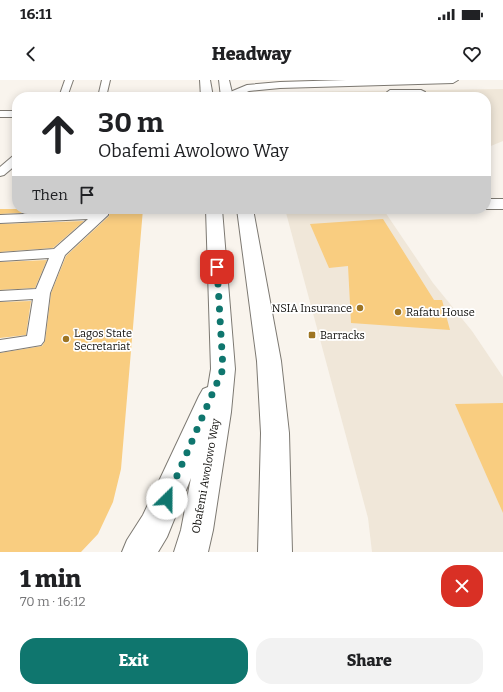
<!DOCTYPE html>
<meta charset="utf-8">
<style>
body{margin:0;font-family:Bitter,serif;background:#f2f2f2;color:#202124;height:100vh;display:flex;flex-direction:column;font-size:15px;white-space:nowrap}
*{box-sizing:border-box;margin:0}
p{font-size:13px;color:#757577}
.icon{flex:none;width:22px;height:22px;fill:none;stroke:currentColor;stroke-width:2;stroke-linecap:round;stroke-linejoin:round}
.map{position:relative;height:472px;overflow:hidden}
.sheet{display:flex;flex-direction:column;background:#fff;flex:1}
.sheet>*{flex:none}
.guide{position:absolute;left:12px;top:12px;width:479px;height:122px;border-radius:16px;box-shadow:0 2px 10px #0003;background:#fff;color:#202124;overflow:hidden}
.pin{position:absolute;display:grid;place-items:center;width:34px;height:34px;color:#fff;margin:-17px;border-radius:8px;box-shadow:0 2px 6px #0006}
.me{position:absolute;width:44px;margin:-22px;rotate:23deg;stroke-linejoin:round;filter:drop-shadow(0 0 3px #0008)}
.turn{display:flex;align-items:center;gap:14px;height:84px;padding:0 20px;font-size:18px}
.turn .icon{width:52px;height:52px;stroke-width:2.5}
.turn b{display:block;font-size:28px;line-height:34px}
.then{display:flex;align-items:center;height:38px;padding:0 20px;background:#0003;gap:8px;font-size:15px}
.round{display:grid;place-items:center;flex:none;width:42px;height:42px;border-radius:16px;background:#f2f2f2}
.head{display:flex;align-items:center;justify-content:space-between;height:68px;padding:0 20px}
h1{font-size:24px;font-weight:800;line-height:30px}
.action{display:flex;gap:8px;margin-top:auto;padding:8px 20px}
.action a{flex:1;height:46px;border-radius:16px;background:#0f766e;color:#fff;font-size:16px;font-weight:800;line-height:46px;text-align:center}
.action a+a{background:#f2f2f2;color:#202124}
.status{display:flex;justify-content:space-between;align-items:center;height:28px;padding:0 20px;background:#fff;direction:ltr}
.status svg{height:11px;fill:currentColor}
header{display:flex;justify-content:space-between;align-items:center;height:52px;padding:0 20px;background:#fff;font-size:18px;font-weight:800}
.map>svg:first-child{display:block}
.built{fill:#f0e7d9}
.building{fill:#f9cd80}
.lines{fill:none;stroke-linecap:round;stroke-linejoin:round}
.lane-casing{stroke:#7d7972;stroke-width:2}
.street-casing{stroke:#7d7972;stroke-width:2}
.secondary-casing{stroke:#7d7972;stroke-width:2}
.primary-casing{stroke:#7d7972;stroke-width:2}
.lane{fill:#fff;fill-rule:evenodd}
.street{fill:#fff;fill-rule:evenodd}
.secondary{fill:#fff;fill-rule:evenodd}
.primary{fill:#fff;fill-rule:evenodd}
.route{stroke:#0f766e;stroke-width:7;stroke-dasharray:0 12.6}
.poi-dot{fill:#9e7523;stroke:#fff;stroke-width:1.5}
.labels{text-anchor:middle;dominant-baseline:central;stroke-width:3.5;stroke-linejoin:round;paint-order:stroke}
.poi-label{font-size:11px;fill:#0d0c09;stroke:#fff;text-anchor:start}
.street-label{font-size:11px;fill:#0d0c09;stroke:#fff}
</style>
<div class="status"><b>16:11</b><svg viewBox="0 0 49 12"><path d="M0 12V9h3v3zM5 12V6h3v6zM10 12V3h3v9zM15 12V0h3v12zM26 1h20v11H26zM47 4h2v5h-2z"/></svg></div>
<header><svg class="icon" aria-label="back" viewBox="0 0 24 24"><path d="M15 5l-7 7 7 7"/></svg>Headway<svg class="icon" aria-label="heart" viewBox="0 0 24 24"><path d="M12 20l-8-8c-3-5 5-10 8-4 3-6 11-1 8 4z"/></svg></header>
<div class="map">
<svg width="503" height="472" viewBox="0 0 503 472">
<rect width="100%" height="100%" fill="#f9f4ed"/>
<g class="built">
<path d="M503,9V61L486,68V17H274L293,12Z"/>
<path d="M285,129H383L433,203L472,251L503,297V472H372L368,438Z"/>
</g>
<g class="building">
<path d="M0,129H94L0,134Z"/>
<path d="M110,129H143L121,389L113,422L98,454L81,472H0V273L42,266L45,261L51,213L66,176L109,136Z"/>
<path d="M383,139L434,220H442L450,250L351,243L348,186L329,188L310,144Z"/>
<path d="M84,141L53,168L0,172V144Z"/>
<path d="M47,180L35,208L0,210V182Z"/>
<path d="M31,221L26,255L0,258V222Z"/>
<path d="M503,323V433L455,324Z"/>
</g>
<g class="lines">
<g class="lane-casing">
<g id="lane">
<path d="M65,0H73L67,17H59Z"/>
<path d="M102,0H110L106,17H98Z"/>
<path d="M390,10H421L425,12L421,14L389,17L386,13Z"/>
<rect x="0" y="31" width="17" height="6"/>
<path d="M17,75V84L4,95L0,96V87L13,76Z"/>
<path d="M96,129H108V135L65,175L50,213L44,261L41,265L0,272V260L27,256L33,219L0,221V211L36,209L49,178L0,181V173L54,169L88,139L0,143V135L95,131Z"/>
</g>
</g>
<g class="street-casing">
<rect id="street" x="486" y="119" width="17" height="10"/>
</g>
<g class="secondary-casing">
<path id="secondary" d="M346,0H458L453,3L280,8L249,11L236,17H221L223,15L247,5L280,2Z"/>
</g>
<g class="primary-casing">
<g id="primary">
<path d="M200,0H210L213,17H201Z"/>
<path d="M219,0H229L233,17H221Z"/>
<path d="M206,129H222L235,289L231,332L213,450L208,472H174L181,450L191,398L167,457L158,472H122L127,460L143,435L199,316L203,309L208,307L211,289Z"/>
<path d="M237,129H253L281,281L289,353L292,472H258L261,353L257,281Z"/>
</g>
</g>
<use href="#lane" class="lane"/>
<use href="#street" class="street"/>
<use href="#secondary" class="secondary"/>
<use href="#primary" class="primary"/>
</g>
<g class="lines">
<path class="route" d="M167,419L223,289L217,187"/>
</g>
<g class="poi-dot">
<circle cx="360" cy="228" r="4"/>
<circle cx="398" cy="232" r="4"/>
<rect x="308" y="251" width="8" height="8" rx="2"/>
<circle cx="66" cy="259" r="4"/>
</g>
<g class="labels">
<g class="poi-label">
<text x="352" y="228" text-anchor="end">NSIA Insurance</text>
<text x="406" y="232">Rafatu House</text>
<text x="74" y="253">Lagos State<tspan x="74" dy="13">Secretariat</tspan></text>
<text x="320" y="255">Barracks</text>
</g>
<g class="street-label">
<text transform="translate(206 396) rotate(-80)">Obafemi Awolowo Way</text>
</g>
</g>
</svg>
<div class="pin" style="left:217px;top:187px;background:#d93025"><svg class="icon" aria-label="arrive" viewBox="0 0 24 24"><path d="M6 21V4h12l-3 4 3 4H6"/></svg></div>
<svg class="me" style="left:167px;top:419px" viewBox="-20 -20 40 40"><circle r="19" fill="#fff"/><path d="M0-13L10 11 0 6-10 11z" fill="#0f766e"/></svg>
<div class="guide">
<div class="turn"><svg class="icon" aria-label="ahead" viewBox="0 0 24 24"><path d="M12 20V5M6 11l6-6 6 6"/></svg><div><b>30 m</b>Obafemi Awolowo Way</div></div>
<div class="then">Then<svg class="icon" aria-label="arrive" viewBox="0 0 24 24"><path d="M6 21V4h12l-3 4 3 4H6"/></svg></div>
</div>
</div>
<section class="sheet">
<div class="head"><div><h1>1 min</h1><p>70 m · 16:12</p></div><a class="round" style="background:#d93025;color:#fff"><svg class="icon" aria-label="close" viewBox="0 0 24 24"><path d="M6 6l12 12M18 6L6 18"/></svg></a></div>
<div class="action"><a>Exit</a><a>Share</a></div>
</section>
